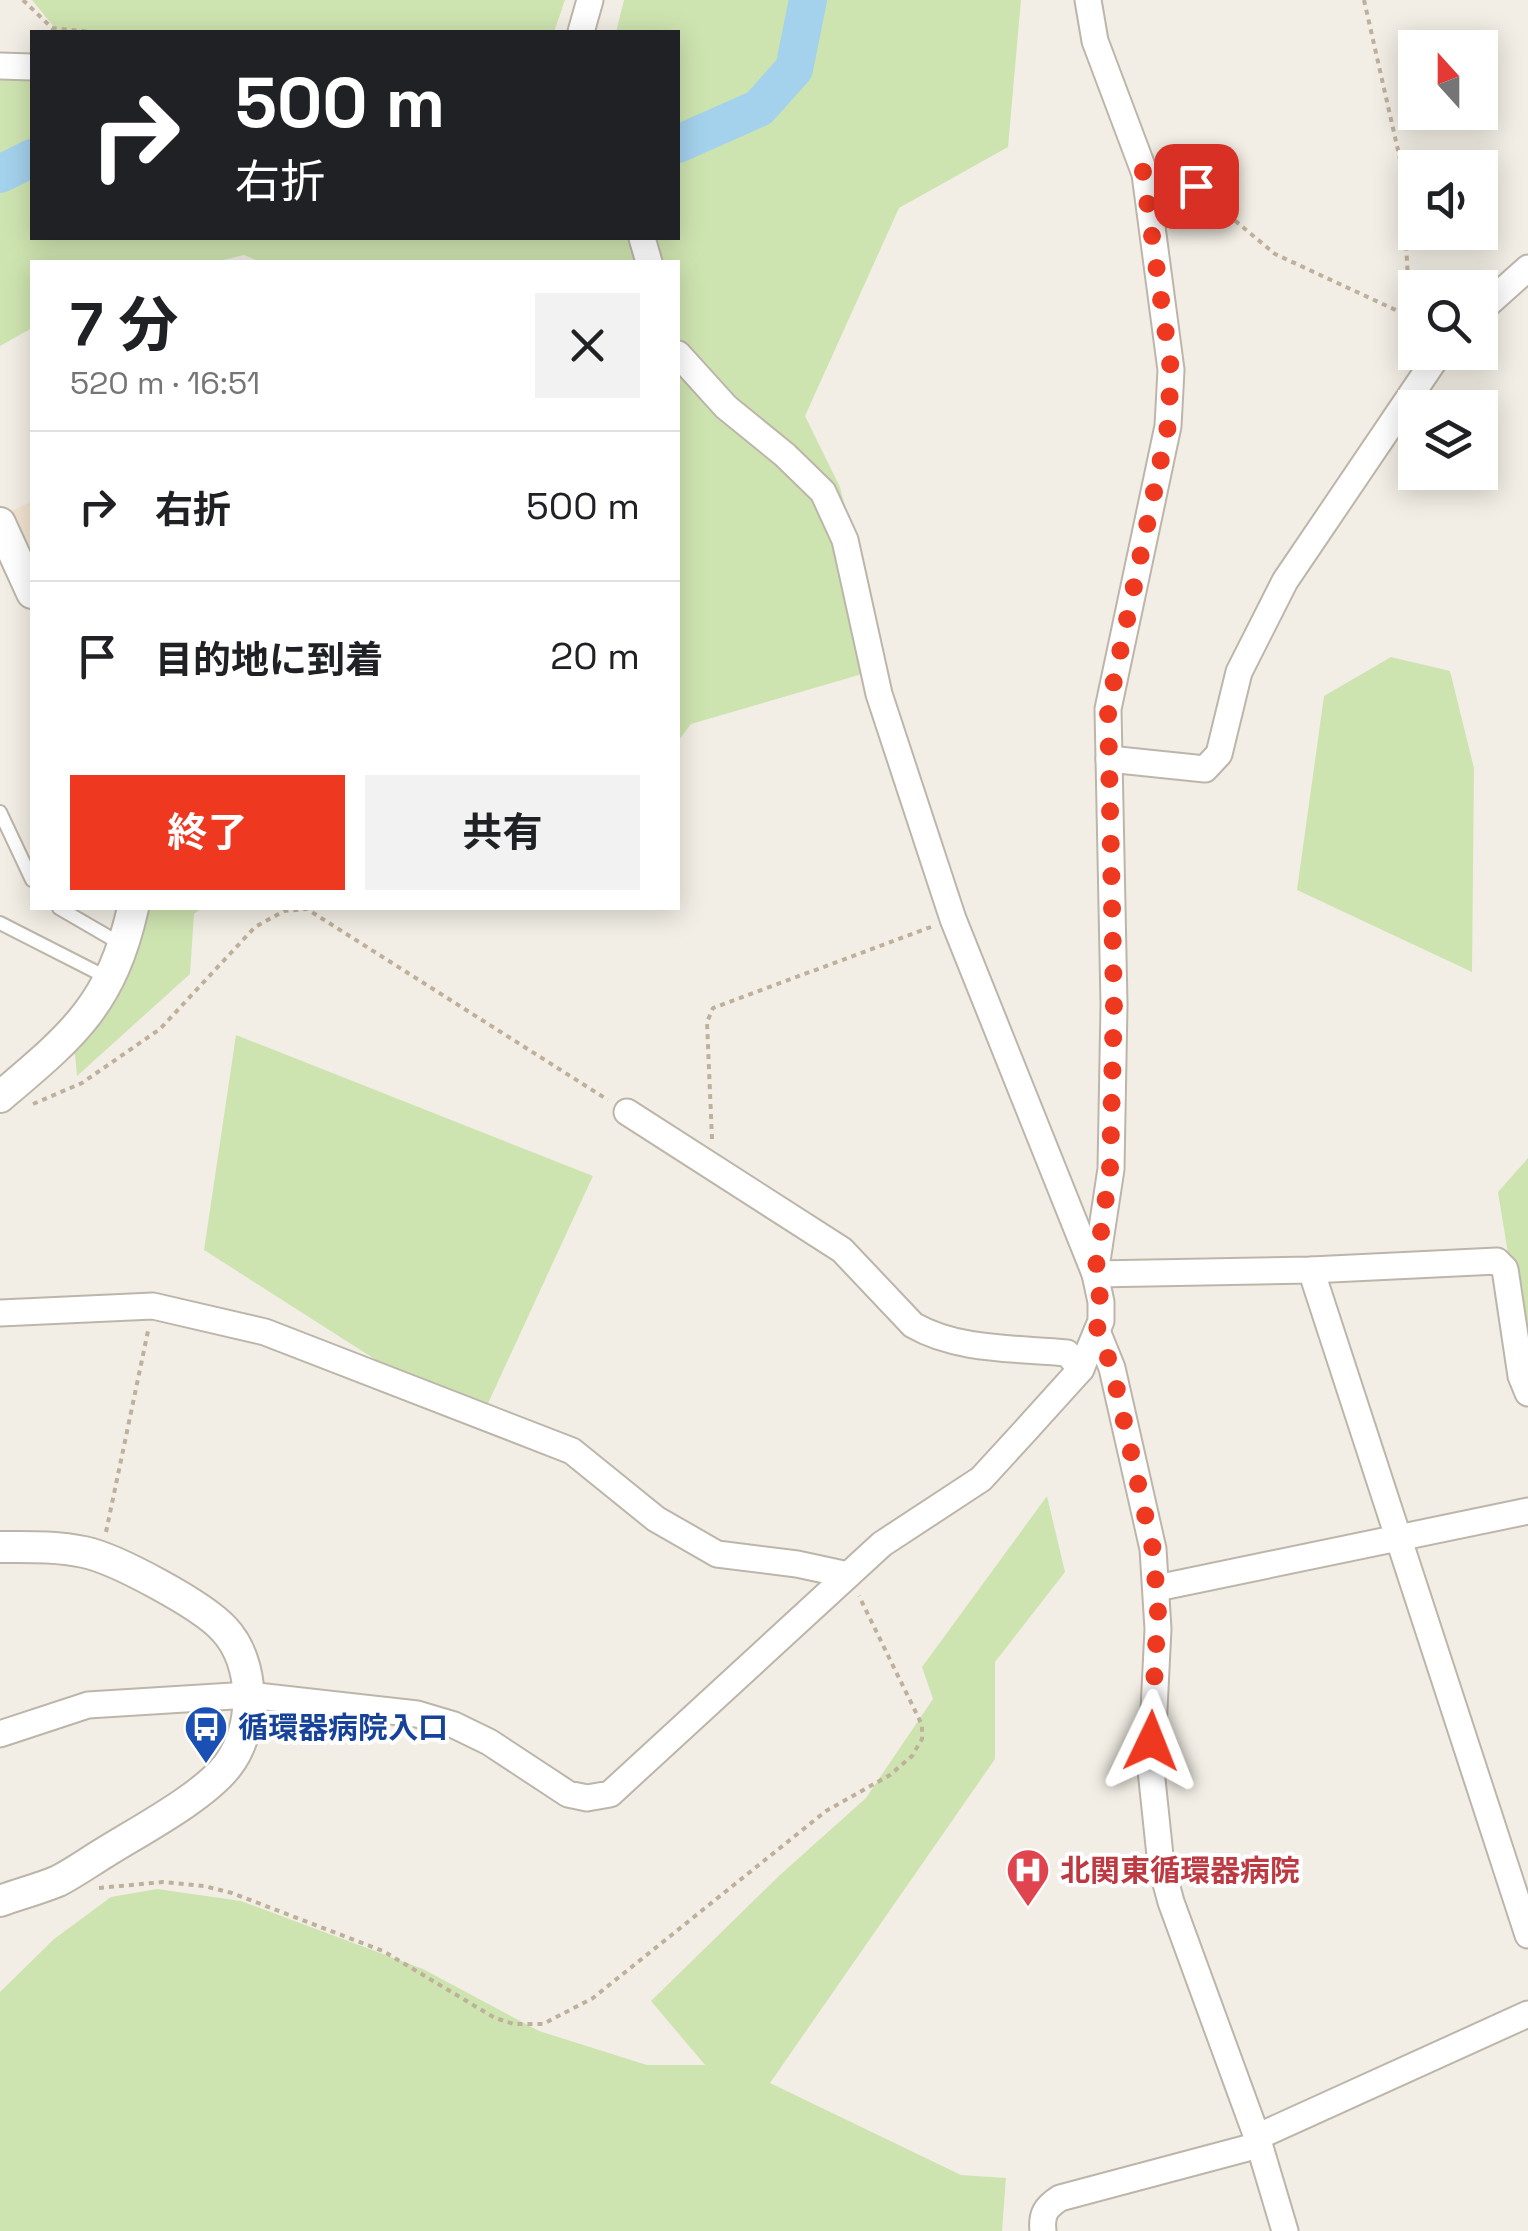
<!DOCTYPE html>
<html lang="ja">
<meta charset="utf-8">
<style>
body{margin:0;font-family:"Space Grotesk","Noto Sans JP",sans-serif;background:#f2f2f2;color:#202124;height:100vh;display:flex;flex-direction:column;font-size:38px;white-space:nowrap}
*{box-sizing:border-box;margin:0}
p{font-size:32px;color:#757577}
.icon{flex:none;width:55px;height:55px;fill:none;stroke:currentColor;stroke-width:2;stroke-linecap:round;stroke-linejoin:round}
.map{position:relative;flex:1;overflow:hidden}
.details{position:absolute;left:30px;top:260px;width:650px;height:650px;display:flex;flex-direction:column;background:#fff;border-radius:0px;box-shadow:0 5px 25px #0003}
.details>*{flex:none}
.top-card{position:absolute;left:30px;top:30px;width:650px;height:210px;border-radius:0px;box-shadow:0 5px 25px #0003;background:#202124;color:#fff;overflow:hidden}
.needle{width:65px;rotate:339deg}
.tools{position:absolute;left:1398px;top:30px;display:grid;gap:20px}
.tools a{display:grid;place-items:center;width:100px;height:100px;border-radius:0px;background:#fff;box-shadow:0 5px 25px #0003;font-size:50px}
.pin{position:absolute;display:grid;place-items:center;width:85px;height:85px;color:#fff;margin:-42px;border-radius:20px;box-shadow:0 5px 15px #0006}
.me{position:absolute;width:110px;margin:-55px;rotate:2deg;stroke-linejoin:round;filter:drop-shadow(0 0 8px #0008)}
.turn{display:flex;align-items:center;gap:35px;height:210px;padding:0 40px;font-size:45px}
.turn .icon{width:130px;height:130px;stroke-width:2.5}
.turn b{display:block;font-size:70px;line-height:85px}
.round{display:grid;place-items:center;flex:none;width:105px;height:105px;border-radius:0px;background:#f2f2f2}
.head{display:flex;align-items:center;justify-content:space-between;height:170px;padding:0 40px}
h1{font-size:60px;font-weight:700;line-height:75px}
.cta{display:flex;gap:20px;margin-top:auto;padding:20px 40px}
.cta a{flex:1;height:115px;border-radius:0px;background:#ee3820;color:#fff;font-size:40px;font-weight:700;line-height:115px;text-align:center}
.cta a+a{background:#f2f2f2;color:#202124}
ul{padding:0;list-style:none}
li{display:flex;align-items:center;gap:30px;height:150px;padding:0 40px;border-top:2px solid #e0e0e0}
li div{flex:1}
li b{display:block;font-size:38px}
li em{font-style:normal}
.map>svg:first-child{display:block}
.commercial{fill:#f3e4d1}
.green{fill:#cee4b0}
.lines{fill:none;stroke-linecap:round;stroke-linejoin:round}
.river{stroke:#a4d1ec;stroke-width:38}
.service-casing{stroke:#bdb5a9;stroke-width:16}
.minor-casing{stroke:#bdb5a9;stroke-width:29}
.tertiary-casing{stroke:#bdb5a9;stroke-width:34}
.path{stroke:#beb09b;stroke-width:4;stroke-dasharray:5 5;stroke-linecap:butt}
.service{stroke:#fff;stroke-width:12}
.minor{stroke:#fff;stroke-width:25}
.tertiary{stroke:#fff;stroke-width:30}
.route{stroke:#ee3820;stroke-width:18;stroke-dasharray:0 32.4}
.labels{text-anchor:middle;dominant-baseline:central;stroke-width:8;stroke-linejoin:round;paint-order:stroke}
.transit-label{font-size:30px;font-weight:bold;fill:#164399;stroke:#fff;text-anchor:start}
.health-label{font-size:30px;font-weight:bold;fill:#be3a42;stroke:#fff;text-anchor:start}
</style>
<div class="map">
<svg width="1528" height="2231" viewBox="0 0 1528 2231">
<rect width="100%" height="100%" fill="#f2eee5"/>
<path class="commercial" d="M32,501V567L8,513Z"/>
<g class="green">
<path d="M32,0H565L554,32H58Z"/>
<path d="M624,0H1021L1008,147L899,208L805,416L840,487L867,593L876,670L691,724L678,741V262H261L244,255L215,262H32V328L0,346V56L32,58V238H678V32H616Z"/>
<path d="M1391,657L1450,671L1474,768L1472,972L1297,890L1324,696Z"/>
<path d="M144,908H202L194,914L190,974L77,1076L74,1044Z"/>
<path d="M236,1035L593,1176L478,1425L204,1250Z"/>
<path d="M1528,1158V1377L1498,1192Z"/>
<path d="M1047,1496L1065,1572L995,1662V1759L770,2083L961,2175L1006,2178L1002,2231H0V1992L54,1939L111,1897L157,1889L241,1901L423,1969L539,2031L647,2065H705L651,2001L781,1874L866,1798L933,1699L922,1667Z"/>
</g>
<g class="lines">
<g class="river">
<path d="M678,144L759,108L794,69L808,0"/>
<path d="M0,174L32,158"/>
</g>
<g class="service-casing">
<g id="service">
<path d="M0,812L32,880"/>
<path d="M59,908L121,944"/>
<path d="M0,923L108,978"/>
</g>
</g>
<g class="minor-casing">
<g id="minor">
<path d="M1088,0L1095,41L1145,174L1171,370L1168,426L1108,709L1114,1004L1111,1169L1095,1274"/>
<path d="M581,32L590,0"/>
<path d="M0,66L32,67"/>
<path d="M642,238L649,262"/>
<path d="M1480,311L1528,268"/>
<path d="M1109,759L1205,769L1219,754L1239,672L1285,581L1440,352"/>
<path d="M627,1112L842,1250L913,1325C958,1351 1016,1348 1067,1353L1081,1369"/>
<path d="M1311,1270L1528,1935"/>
<path d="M1095,1274L1311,1270L1497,1261L1505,1269L1521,1376L1528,1393"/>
<path d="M0,1313L153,1306L265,1332L572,1451L656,1519L717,1554L797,1564L848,1575"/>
<path d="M1097,1331L1112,1368L1153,1549L1158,1629L1151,1770L1161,1865L1171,1902L1257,2137L1285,2231"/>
<path d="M1157,1588L1528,1511"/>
<path d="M0,1734L88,1705L249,1695L417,1714L454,1725L489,1742L568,1794L587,1798L610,1794L882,1544L981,1479L1025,1431L1081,1369L1101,1321V1302L1095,1274L953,919L879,694L845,540L823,492L785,455L726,407L678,354"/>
<path d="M1257,2137L1528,2014"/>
<path d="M1043,2231C1041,2214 1046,2207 1060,2198L1259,2145"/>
</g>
</g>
<g class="tertiary-casing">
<g id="tertiary">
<path d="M0,523L32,593"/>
<path d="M0,1097C73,1035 111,1005 133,908"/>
<path d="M0,1547C28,1547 56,1546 84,1552C117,1559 202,1605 224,1629C256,1663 256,1728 228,1765C204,1797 139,1831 104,1853C89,1862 74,1873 58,1881C39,1889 19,1894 0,1901"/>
</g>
</g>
<g class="path">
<path d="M23,0L52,28L90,32"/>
<path d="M1364,0L1402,168L1410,317"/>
<path d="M1166,163L1275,254L1415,319"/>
<path d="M33,1104L82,1083L160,1029L255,927L284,911L307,909L608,1100"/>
<path d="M712,1139L707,1022L713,1008L931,927"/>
<path d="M106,1532L148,1331"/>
<path d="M99,1888L163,1882L204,1886L232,1893L383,1951L495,2018L514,2024H543L593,1998L826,1811L890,1775L912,1756L922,1739V1725L859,1596"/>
</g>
<use href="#service" class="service"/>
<use href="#minor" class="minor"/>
<use href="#tertiary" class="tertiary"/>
</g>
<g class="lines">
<path class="route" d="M1151,1741L1158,1610L1153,1550L1112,1368L1097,1330L1101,1302L1095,1274L1110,1169L1114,1004L1108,709L1168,426L1171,370L1142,165L1169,163L1196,186"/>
</g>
<defs>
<g id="bus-pin" transform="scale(2.25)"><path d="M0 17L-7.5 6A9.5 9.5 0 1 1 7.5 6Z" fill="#1a4fb4" stroke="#fff"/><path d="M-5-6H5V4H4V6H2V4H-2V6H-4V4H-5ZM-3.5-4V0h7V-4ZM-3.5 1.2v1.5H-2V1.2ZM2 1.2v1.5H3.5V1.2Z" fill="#fff"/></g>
<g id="hospital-pin" transform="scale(2.25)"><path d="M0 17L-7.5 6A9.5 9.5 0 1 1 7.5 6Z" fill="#e0444e" stroke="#fff"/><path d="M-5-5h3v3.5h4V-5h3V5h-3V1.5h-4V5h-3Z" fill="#fff"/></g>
</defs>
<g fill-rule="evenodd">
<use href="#bus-pin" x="206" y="1727"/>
<use href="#hospital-pin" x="1028" y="1870"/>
</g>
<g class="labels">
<g class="transit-label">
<text x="238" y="1727">循環器病院入口</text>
</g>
<g class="health-label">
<text x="1060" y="1870">北関東循環器病院</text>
</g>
</g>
</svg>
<div class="tools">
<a><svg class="needle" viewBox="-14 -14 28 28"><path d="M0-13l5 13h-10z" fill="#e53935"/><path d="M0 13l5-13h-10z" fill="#757577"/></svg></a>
<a><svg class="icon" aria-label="sound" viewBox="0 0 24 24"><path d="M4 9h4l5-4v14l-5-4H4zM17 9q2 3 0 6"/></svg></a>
<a><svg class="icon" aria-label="search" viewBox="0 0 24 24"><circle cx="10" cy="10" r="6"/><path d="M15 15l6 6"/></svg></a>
<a><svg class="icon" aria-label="layers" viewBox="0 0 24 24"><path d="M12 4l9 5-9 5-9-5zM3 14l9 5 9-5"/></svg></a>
</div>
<div class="pin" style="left:1196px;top:186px;background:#d93025"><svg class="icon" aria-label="arrive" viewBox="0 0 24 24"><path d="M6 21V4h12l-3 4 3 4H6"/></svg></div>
<svg class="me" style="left:1151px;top:1741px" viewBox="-20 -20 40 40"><path d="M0-17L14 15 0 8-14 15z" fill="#ee3820" stroke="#fff" stroke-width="4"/></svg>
<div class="top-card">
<div class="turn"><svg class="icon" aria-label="right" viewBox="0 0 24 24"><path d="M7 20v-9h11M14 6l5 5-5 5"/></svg><div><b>500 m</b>右折</div></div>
</div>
<section class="details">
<div class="head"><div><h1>7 分</h1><p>520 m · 16:51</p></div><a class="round"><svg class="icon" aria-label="close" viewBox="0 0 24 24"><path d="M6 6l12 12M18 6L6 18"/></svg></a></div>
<ul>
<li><svg class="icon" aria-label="right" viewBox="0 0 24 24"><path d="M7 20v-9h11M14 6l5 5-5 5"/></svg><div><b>右折</b></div><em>500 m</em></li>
<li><svg class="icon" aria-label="arrive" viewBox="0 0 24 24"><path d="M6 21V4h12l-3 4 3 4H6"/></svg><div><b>目的地に到着</b></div><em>20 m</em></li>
</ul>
<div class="cta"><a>終了</a><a>共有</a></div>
</section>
</div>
